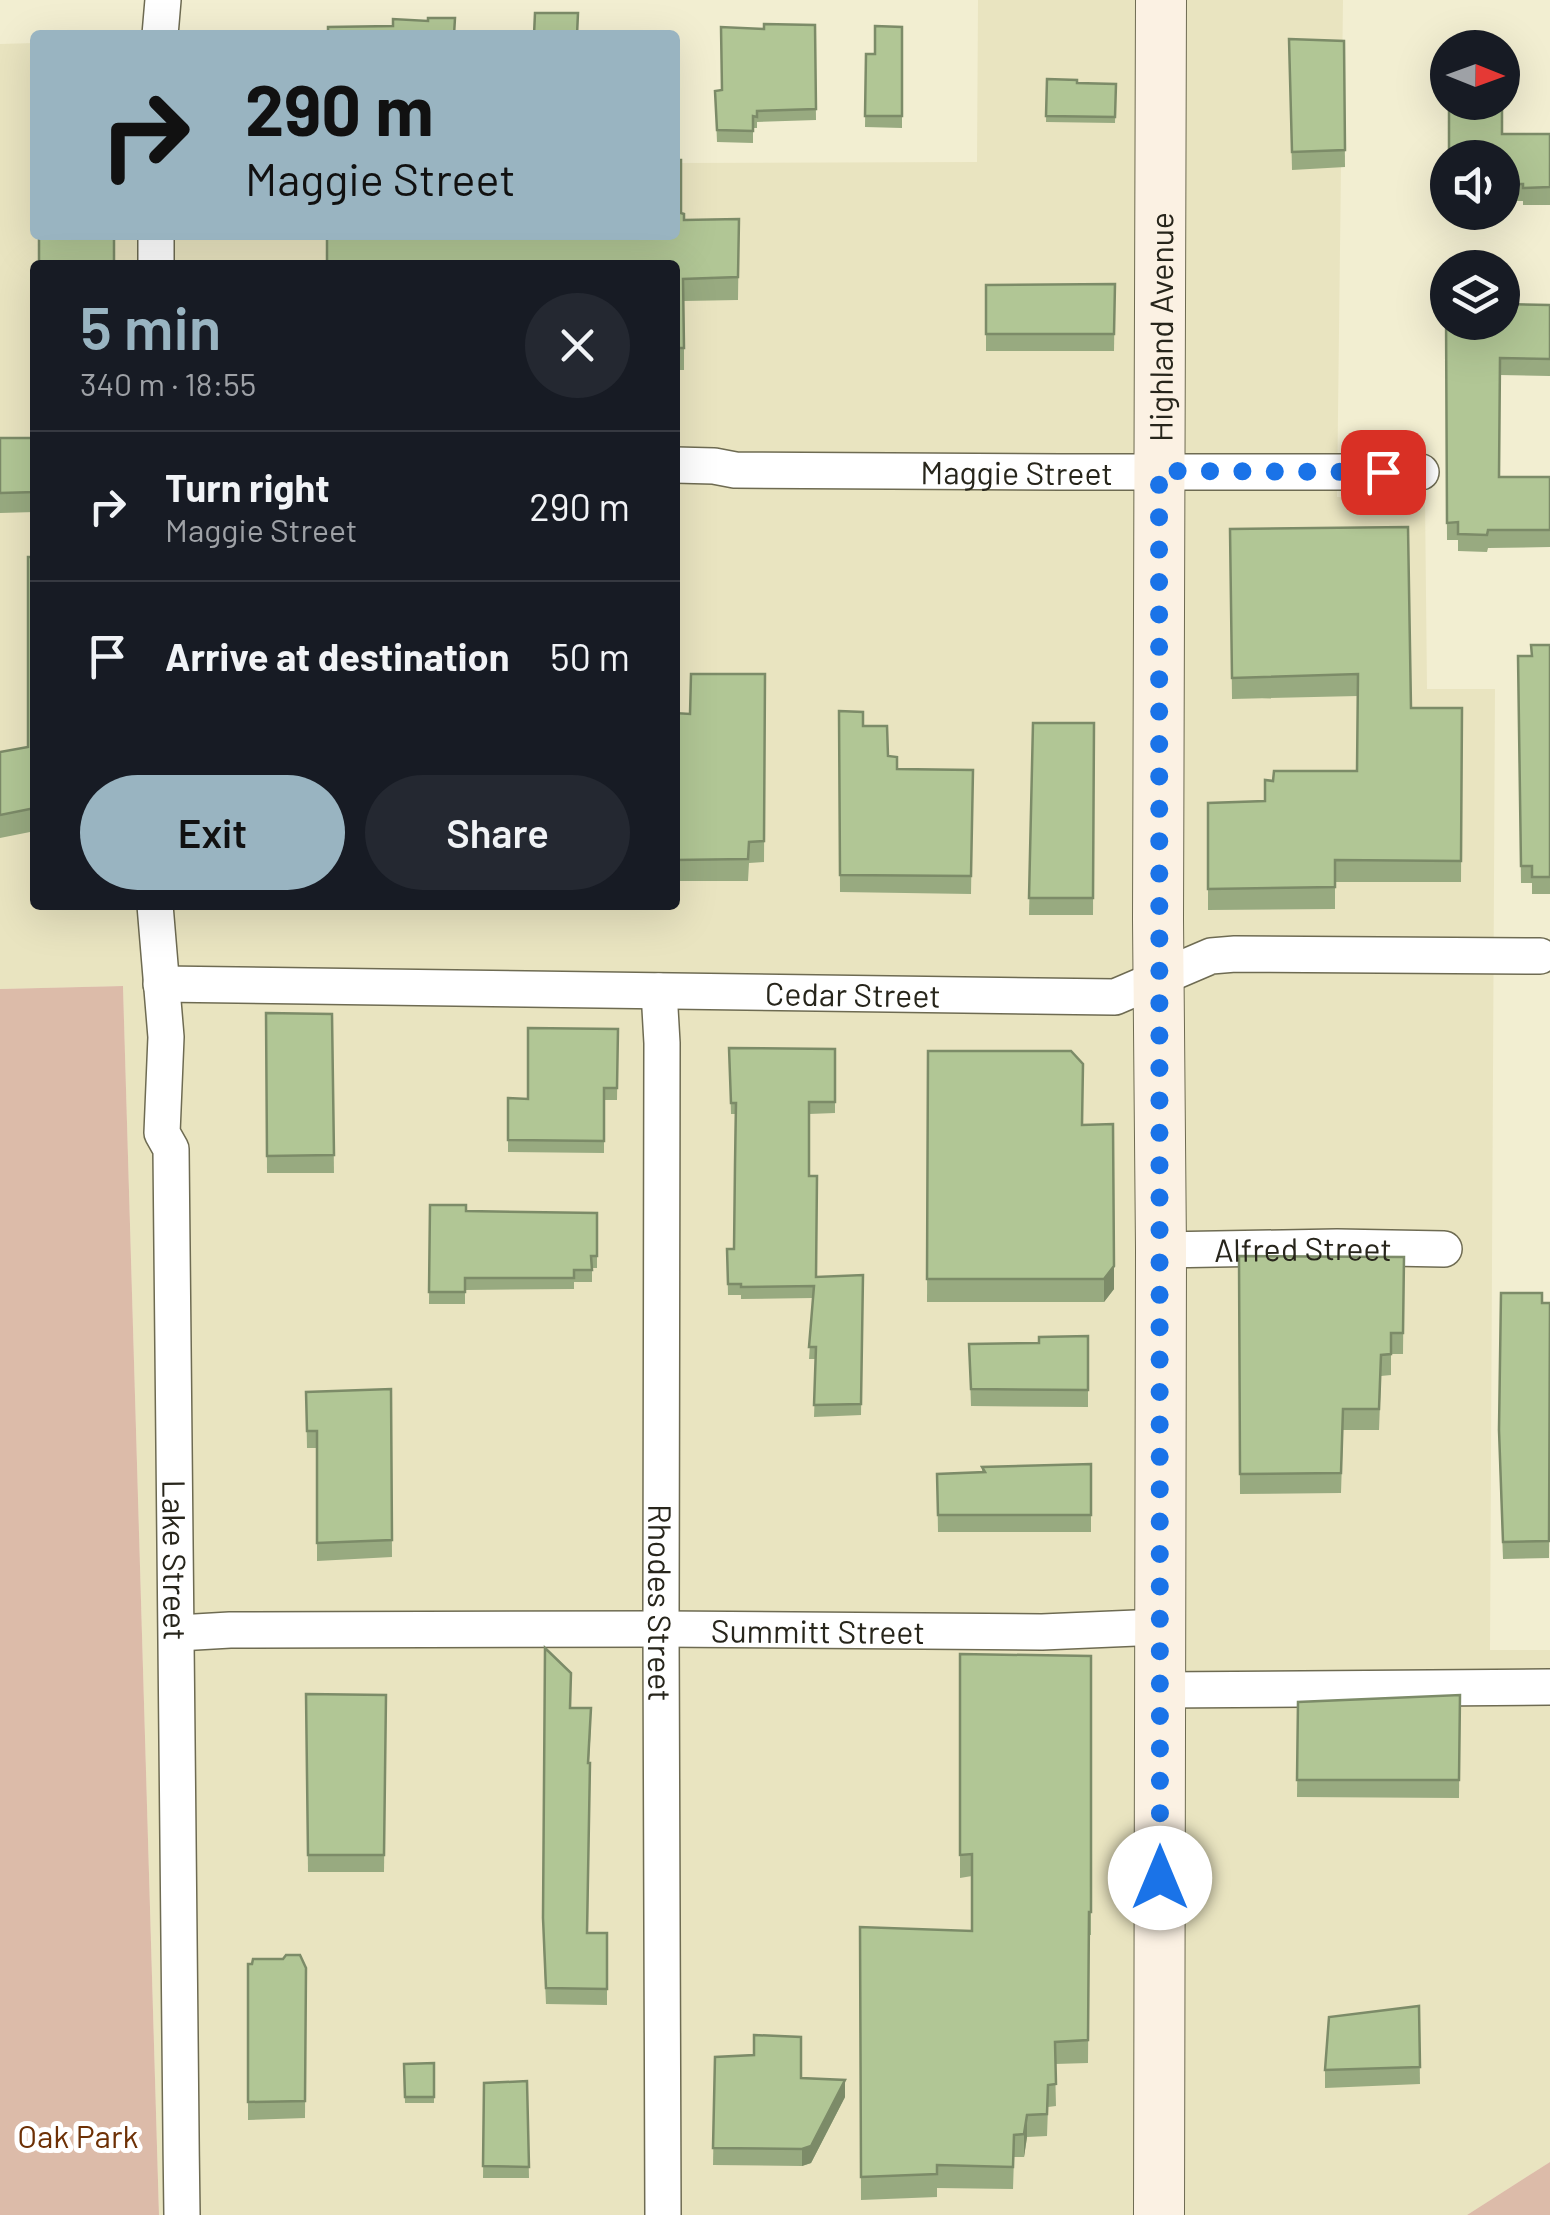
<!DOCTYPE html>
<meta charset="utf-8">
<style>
body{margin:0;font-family:Barlow,sans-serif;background:#242831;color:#f1f3f6;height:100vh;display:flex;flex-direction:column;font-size:38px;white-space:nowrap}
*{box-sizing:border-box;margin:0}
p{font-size:32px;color:#9ea1a6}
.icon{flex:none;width:55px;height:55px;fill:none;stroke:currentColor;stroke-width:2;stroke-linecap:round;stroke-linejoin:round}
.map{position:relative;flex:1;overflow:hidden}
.sheet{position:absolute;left:30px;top:260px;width:650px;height:650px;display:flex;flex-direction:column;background:#171b24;border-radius:10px;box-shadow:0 10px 40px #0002}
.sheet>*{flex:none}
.banner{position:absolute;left:30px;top:30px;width:650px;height:210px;border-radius:10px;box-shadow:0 10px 40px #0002;background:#99b4c1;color:#111;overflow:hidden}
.needle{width:65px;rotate:91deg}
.fabs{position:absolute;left:1430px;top:30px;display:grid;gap:20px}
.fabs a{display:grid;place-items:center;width:90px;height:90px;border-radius:50%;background:#171b24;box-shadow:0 10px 40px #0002;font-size:50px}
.pin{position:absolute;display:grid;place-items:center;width:85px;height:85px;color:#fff;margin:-42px;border-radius:20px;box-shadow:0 5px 15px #0006}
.me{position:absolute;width:110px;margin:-55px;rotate:0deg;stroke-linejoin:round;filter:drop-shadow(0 0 8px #0008)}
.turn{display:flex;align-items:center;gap:35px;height:210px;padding:0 50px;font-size:45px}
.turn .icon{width:130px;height:130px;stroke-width:2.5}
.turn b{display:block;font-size:70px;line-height:85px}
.round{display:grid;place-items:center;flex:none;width:105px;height:105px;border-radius:52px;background:#242831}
.summary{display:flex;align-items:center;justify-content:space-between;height:170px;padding:0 50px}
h1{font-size:60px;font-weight:600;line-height:75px;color:#99b4c1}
.cta{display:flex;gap:20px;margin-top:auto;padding:20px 50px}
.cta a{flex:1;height:115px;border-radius:60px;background:#99b4c1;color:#111;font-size:40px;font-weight:600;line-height:115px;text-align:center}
.cta a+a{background:#242831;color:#f1f3f6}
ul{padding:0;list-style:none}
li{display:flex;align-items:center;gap:30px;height:150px;padding:0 50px;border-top:2px solid #363941}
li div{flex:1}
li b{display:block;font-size:38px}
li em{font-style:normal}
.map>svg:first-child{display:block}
.built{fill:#e9e4c0;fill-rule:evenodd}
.green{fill:#dcbba9}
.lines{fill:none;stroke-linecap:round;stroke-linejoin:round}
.street-casing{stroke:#6e6b52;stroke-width:38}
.secondary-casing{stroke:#6e6b52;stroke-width:52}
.street{stroke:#fff;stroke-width:35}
.secondary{stroke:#fbf1e3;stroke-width:50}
.wall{fill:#98aa80}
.shaded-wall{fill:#7c8b68}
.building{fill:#b1c695;stroke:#7c8b68;stroke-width:2.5}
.route{stroke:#1a73e8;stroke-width:18;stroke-dasharray:0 32.4}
.labels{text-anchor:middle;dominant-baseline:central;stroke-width:10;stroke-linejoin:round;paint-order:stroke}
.street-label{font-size:32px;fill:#27251b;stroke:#fff}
.park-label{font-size:32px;fill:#6d3005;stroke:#fff}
</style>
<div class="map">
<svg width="1550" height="2215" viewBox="0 0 1550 2215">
<rect width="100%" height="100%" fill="#f2eed1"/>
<path class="built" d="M978,0H1343L1337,497L1425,499L1427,689H1495L1490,1650H1550V2162L1467,2215H159L123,986L0,989V44L35,43V235H675V163L977,162ZM35,265H675V905H35Z"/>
<g class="green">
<path d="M123,986L159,2215H0V989Z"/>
<path d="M1550,2162V2215H1467Z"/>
</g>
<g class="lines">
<g class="street-casing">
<g id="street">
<path d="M160,35L163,0"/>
<path d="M156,265V235"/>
<path id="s1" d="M675,465L714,466L735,470L1061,472H1421"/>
<path id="s2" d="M155,905L166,1037L162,1133L171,1149C177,1505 177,1860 182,2215"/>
<path id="s3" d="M161,984L1115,997L1211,956L1235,954L1540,956"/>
<path id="s4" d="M659,991L662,1043L661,1629L663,2215"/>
<path id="s5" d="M1161,1250L1337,1247L1444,1249"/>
<path id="s6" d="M178,1633L230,1630L661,1629L1042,1632L1160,1627"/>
<path d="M1160,1690L1550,1687"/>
</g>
</g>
<g class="secondary-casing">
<g id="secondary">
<path id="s7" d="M1159,2215L1161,1250L1158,919L1161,0"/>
</g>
</g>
<use href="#street" class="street"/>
<use href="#secondary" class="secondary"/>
</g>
<g class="wall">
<path d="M815,25L816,120L757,122V128H753V143L717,142L715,91L721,90L764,29Z"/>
<path d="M902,27V128L865,127L866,54H875Z"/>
<path d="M1289,39L1344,41L1345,167L1292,170Z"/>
<path d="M1047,79L1077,83L1116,84L1115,123L1046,122Z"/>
<path d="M1502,134H1550V205H1523V201H1502Z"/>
<path d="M681,213L684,220L739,219L738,300L684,301V370H677L675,384V265Z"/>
<path d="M1115,284L1114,351H986V285Z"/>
<path d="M1550,305V376L1500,375L1499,477H1550V547L1488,548L1487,552L1458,551V540H1447L1446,314Z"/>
<path d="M0,438H35V512L0,513Z"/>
<path d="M1230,529L1411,708H1462L1461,882H1335V909L1208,910V803L1265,801L1273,781L1357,771L1358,696L1232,699Z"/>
<path d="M35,557V831L0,838V752L28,747Z"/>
<path d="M1531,645H1550V894H1532V883H1521L1518,656H1531Z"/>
<path d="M765,674L764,862L749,863L748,881H675V713L690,714Z"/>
<path d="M839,711L863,726L888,756L897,769L973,770L971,894L840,892Z"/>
<path d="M1033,723H1094L1093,915H1029Z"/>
<path d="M266,1013L332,1014L334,1173H267Z"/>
<path d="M618,1029L617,1100H604V1153L508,1152V1098L528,1099Z"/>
<path d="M729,1048L835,1049V1113L809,1114V1176L816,1277L863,1275L861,1415L814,1417L816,1359H809L813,1298L741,1299V1295H728L727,1249H734L735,1114H731Z"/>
<path d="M928,1051L1083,1125L1114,1289L1104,1302H927Z"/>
<path d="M430,1205L466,1211L597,1213V1268H592V1282H574V1289L465,1290V1304H429Z"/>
<path d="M1239,1256L1404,1257L1403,1354H1391V1375L1381,1376L1379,1430H1343L1341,1493L1240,1494Z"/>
<path d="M1542,1303L1550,1441L1549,1558L1503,1559L1499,1447Z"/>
<path d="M1088,1336V1407L971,1406L969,1344L1039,1343Z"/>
<path d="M391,1389L392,1557L317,1561V1448H307L306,1392Z"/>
<path d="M1091,1464V1532H938L937,1474L982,1472V1467Z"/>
<path d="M960,1654L1091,1656V1935H1089L1088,2063L1055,2064L1056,2106L1048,2107L1047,2136L1027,2137L1024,2157H1014L1013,2189L937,2188V2197L861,2200L860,1927L972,1931V1876L960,1878Z"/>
<path d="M306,1694L386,1695L384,1872H308Z"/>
<path d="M1460,1695L1459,1798L1297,1797L1298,1702Z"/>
<path d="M571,1708L591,1724L589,1763L588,1933H607V2005L546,2004L543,1934Z"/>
<path d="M248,1964L306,1968L305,2118L248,2120Z"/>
<path d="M1419,2006L1420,2084L1325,2088V2070Z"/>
<path d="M715,2057L801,2078L845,2097L811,2163L802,2166L713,2165Z"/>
<path d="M434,2063V2103H405L404,2064Z"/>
<path d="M527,2081L529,2178H483L484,2083Z"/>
</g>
<g class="shaded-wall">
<path d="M1114,1266V1289L1104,1302V1279Z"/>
<path d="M845,2080V2097L811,2163L802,2166V2149Z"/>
<path d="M1027,2115V2137L1024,2157V2134Z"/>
</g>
<g class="building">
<path d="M535,13H578L577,35H534Z"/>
<path d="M428,18H455L454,35H328V27L393,26V19L428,21Z"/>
<path d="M764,24L815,25L816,109L757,111V117L753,116V131L717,130L715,91L722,90L721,27L764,29Z"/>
<path d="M875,26L902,27V116H865L866,54H875Z"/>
<path d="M1289,39L1344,41L1345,150L1292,152Z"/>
<path d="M1047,79L1077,80V83L1116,84L1115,117L1046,116Z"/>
<path d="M1449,102H1502V134H1550V187L1523,188V184H1502V158H1449Z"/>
<path d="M675,160H681V213L684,214V220L739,219L738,277L683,279L684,348H677L676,361L675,265H327V235H675Z"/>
<rect x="39" y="235" width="75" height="30"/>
<path d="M1115,284L1114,334H986V285Z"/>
<path d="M1502,304L1550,305V359L1500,358L1499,477H1550V530H1488L1487,535L1458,534V522L1447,523L1446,314L1448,322H1502Z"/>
<path d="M0,438H35V492L0,493Z"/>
<path d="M1408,527L1411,708H1462L1461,861L1335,860V887L1208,889V803L1265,801V780L1273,781L1274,771H1357L1358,674L1232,678L1230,529Z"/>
<path d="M28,557H35V808L0,815V752L28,747Z"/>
<path d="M1531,645H1550V877H1532V866H1521L1518,656H1532Z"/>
<path d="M691,674H765L764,841L749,842L748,859L675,860V713L690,714Z"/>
<path d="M839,711L863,712V726H887L888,756L897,757V769L973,770L971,876L840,875Z"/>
<path d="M1033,723H1094L1093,898H1029Z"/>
<path d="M266,1013L332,1014L334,1155L267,1156Z"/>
<path d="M528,1028L618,1029L617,1088H604V1141L508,1140V1098L528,1099Z"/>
<path d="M729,1048L835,1049V1102H809V1176H817L816,1277L863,1275L861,1404L814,1405L816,1347H809L814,1286L741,1287V1284H728L727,1249H734L735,1164L736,1103H731Z"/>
<path d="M928,1051H1071L1083,1064L1082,1125L1113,1124L1114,1266L1104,1279H927Z"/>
<path d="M430,1205H466V1211L597,1213V1256H591L592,1270H574V1278H465V1292H429Z"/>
<path d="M1239,1256L1404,1257L1403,1333H1391V1354L1381,1355L1379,1409H1343L1341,1473L1240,1474Z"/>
<path d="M1501,1293H1542V1303H1550L1549,1541L1503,1542L1499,1430Z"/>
<path d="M1088,1336V1390L971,1389L969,1344L1039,1343V1337Z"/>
<path d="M391,1389L392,1540L317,1543V1431H307L306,1392Z"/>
<path d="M1091,1464V1515H938L937,1474L985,1472L982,1467Z"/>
<path d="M545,1648L571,1673L570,1708H591L588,1763H590L587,1933H607V1989L546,1988L543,1918Z"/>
<path d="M960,1654L1091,1656V1912H1089L1088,2040L1055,2042L1056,2084L1048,2085L1047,2114L1027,2115L1024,2134L1014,2135L1013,2167L937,2165V2174L861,2177L860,1927L972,1931V1854L960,1855Z"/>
<path d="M306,1694L386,1695L384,1855H308Z"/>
<path d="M1460,1695L1459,1780H1297L1298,1702Z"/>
<path d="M286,1955H300L306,1968L305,2101L248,2102V1964H252L253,1959H283Z"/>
<path d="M1419,2006L1420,2067L1325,2070L1329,2017Z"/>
<path d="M754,2035L801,2037V2078L845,2080L811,2146L802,2149L713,2148L715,2057L754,2055Z"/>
<path d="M434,2063V2097H405L404,2064Z"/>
<path d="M527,2081L529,2167L483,2166L484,2083Z"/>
</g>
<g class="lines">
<path class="route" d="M1160,1878L1159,471L1383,472"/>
</g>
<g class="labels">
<g class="street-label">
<text stroke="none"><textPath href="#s7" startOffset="1888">Highland Avenue</textPath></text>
<text stroke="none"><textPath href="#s1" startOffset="342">Maggie Street</textPath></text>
<text stroke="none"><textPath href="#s3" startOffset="692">Cedar Street</textPath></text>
<text stroke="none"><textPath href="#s5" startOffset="142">Alfred Street</textPath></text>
<text stroke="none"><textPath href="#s2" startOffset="658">Lake Street</textPath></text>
<text stroke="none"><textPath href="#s4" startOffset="612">Rhodes Street</textPath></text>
<text stroke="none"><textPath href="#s6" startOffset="640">Summitt Street</textPath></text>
</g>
<g class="park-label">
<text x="78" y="2135">Oak Park</text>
</g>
</g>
</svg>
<div class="fabs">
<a><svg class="needle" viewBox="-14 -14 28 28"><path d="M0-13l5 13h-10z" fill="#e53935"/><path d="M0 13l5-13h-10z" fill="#9ea1a6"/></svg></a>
<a><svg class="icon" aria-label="sound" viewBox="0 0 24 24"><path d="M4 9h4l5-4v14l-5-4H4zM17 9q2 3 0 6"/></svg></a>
<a><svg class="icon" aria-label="layers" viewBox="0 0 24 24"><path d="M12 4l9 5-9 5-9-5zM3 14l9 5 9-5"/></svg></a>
</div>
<div class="pin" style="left:1383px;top:472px;background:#d93025"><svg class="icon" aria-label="arrive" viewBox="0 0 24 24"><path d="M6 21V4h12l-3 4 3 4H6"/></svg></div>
<svg class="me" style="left:1160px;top:1878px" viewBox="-20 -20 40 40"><circle r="19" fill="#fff"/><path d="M0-13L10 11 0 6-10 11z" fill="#1a73e8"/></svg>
<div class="banner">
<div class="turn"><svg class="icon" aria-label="right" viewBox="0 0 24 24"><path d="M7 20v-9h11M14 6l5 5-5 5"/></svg><div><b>290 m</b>Maggie Street</div></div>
</div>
<section class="sheet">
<div class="summary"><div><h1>5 min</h1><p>340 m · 18:55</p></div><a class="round"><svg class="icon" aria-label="close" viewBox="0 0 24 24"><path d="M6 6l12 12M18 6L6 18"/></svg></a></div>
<ul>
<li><svg class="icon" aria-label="right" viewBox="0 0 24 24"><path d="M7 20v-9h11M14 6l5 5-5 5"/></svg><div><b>Turn right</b><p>Maggie Street</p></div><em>290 m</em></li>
<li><svg class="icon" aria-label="arrive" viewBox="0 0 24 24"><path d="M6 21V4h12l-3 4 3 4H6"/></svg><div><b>Arrive at destination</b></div><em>50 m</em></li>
</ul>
<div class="cta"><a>Exit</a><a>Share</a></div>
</section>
</div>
